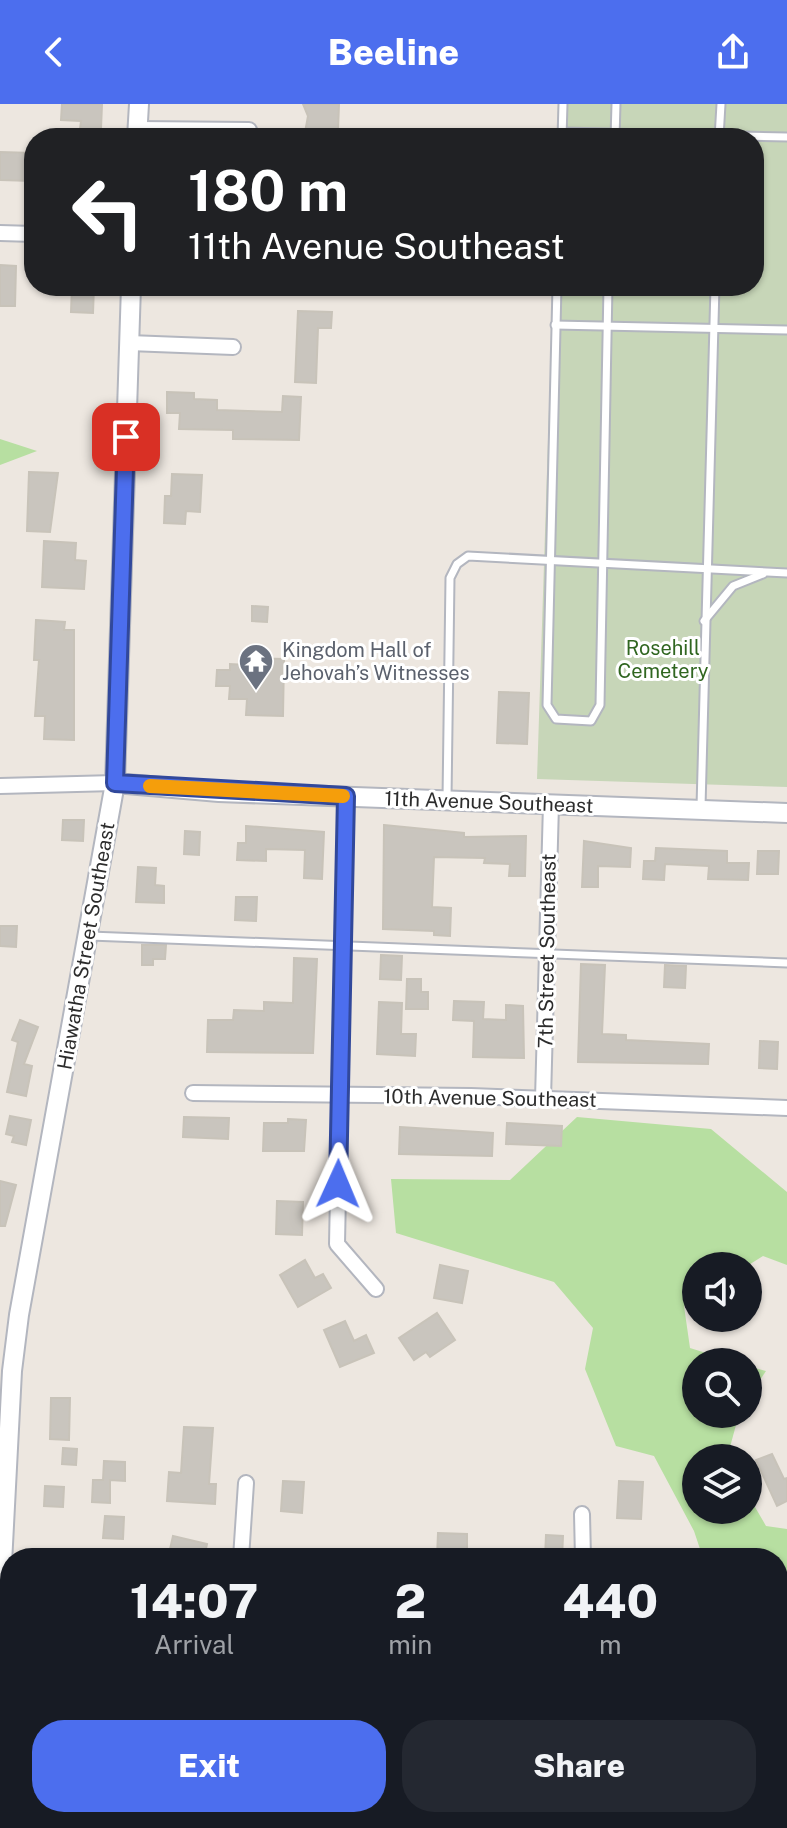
<!DOCTYPE html>
<meta charset="utf-8">
<style>
body{margin:0;font-family:"Public Sans",sans-serif;background:#242831;color:#f1f3f6;height:100vh;display:flex;flex-direction:column;font-size:30px;white-space:nowrap}
*{box-sizing:border-box;margin:0}
p{font-size:26px;color:#9ea1a6}
.icon{flex:none;width:44px;height:44px;fill:none;stroke:currentColor;stroke-width:2;stroke-linecap:round;stroke-linejoin:round}
.map{position:relative;flex:1;overflow:hidden}
.panel{position:absolute;left:0px;top:1444px;width:788px;height:280px;display:flex;flex-direction:column;background:#171b24;border-radius:32px 32px 0 0;box-shadow:0 2px 6px #0004}
.panel>*{flex:none}
.guide{position:absolute;left:24px;top:24px;width:740px;height:168px;border-radius:32px;box-shadow:0 2px 6px #0004;background:#202124;color:#fff;overflow:hidden}
.tools{position:absolute;left:682px;top:1148px;display:grid;gap:16px}
.tools a{display:grid;place-items:center;width:80px;height:80px;border-radius:50%;background:#171b24;box-shadow:0 2px 6px #0004;font-size:40px}
.pin{position:absolute;display:grid;place-items:center;width:68px;height:68px;color:#fff;margin:-34px;border-radius:16px;box-shadow:0 4px 12px #0006}
.me{position:absolute;width:88px;margin:-44px;rotate:1deg;stroke-linejoin:round;filter:drop-shadow(0 0 6px #0008)}
.turn{display:flex;align-items:center;gap:28px;height:168px;padding:0 32px;font-size:36px}
.turn .icon{width:104px;height:104px;stroke-width:2.5}
.turn b{display:block;font-size:56px;line-height:68px}
.eta{display:flex;justify-content:space-evenly;align-items:center;height:136px;text-align:center}
.eta b{font-size:48px;font-weight:800;line-height:56px}
.primary-button{display:flex;gap:16px;margin-top:auto;padding:16px 32px}
.primary-button a{flex:1;height:92px;border-radius:32px;background:#4c6eee;color:#fff;font-size:32px;font-weight:800;line-height:92px;text-align:center}
.primary-button a+a{background:#242831;color:#f1f3f6}
header{display:flex;justify-content:space-between;align-items:center;height:104px;padding:0 32px;background:#4c6eee;color:#fff;font-size:36px;font-weight:800}
.map>svg:first-child{display:block}
.green{fill:#b7dfa1}
.cemetery{fill:#c7d6b8}
.building{fill:#c9c5be;stroke:#c8c3b9;stroke-width:2}
.lines{fill:none;stroke-linecap:round;stroke-linejoin:round}
.service-casing{stroke:#b3b6bf;stroke-width:11}
.minor-casing{stroke:#b3b6bf;stroke-width:18}
.tertiary-casing{stroke:#b3b6bf;stroke-width:22}
.service{stroke:#fff;stroke-width:7}
.minor{stroke:#fff;stroke-width:14}
.tertiary{stroke:#fff;stroke-width:18}
.route-casing{stroke:#31489b;stroke-width:20}
.route{stroke:#4c6eee;stroke-width:14}
.slow{stroke:#f59e0b;stroke-width:14}
.labels{text-anchor:middle;dominant-baseline:central;stroke-width:6;stroke-linejoin:round;paint-order:stroke}
.park-label{font-size:20px;fill:#306620;stroke:#fff}
.worship-label{font-size:20px;fill:#5b616d;stroke:#fff;text-anchor:start}
.street-label{font-size:20px;fill:#2c2c2c;stroke:#fff}
</style>
<header><svg class="icon" aria-label="back" viewBox="0 0 24 24"><path d="M15 5l-7 7 7 7"/></svg>Beeline<svg class="icon" aria-label="share" viewBox="0 0 24 24"><path d="M12 15V3M7 8l5-5 5 5M5 13v7h14v-7"/></svg></header>
<div class="map">
<svg width="787" height="1724" viewBox="0 0 787 1724">
<rect width="100%" height="100%" fill="#ede7e0"/>
<g class="green">
<path d="M0,335L37,347L0,361Z"/>
<path d="M577,1013L711,1025L787,1088V1161L763,1152L747,1162H696V1194L684,1202L690,1244L735,1258H696V1310H739L727,1354H696V1406H748V1391L766,1422L787,1425V1543L778,1545V1454H703L694,1427L654,1352L616,1342L585,1265L593,1224L554,1178L396,1129L391,1075L510,1076Z"/>
<path d="M748,1262L766,1267L748,1294Z"/>
</g>
<path class="cemetery" d="M558,0H787V683L537,675L553,182H754V34H557Z"/>
<g class="building">
<path d="M62,0H102L101,25H80L81,17L61,16Z"/>
<path d="M303,0H339L338,26L328,29V34H304L308,12Z"/>
<path d="M0,48L33,49L32,77L0,76Z"/>
<path d="M0,161L16,162L15,202H0Z"/>
<path d="M72,182H94L93,209L71,208Z"/>
<path d="M298,207L332,208L331,224H318L316,279L295,278Z"/>
<path d="M167,288L194,289V295L217,296V306L282,308L283,292L301,293L299,336L233,335V326L179,325L180,309H167Z"/>
<path d="M29,368L58,369L50,428L27,427Z"/>
<path d="M172,370L202,371L200,408L186,407L185,420L164,419L165,392H171Z"/>
<path d="M44,437L76,439L75,456L86,457L84,485L42,483Z"/>
<path d="M252,502L268,503L267,518L252,517Z"/>
<path d="M36,516L65,518L64,526H74V636L44,635L45,612H35L39,556H34Z"/>
<path d="M248,554L284,555L283,612L246,611L247,595H229L230,582H216L217,566H230V560L248,561Z"/>
<path d="M499,588L529,589L527,640L497,639Z"/>
<path d="M63,716H84L83,737L62,736Z"/>
<path d="M384,721L464,729V733L526,732L525,772H509L510,760L484,759L485,754L434,753L432,803L451,804L450,832L434,831V827L383,825Z"/>
<path d="M246,722L324,728L322,775L304,774L305,746L266,745V757L237,756L238,739H246Z"/>
<path d="M185,727L200,728L199,751L184,750Z"/>
<path d="M584,737L631,744L630,763L598,762V783H582Z"/>
<path d="M656,744L727,747V759H749L748,776L708,775L709,762L665,760L664,776L643,775L644,757H655Z"/>
<path d="M758,747H779L778,770H757Z"/>
<path d="M138,763L156,764L155,781L164,782V799L136,798Z"/>
<path d="M236,793H257L256,817L235,816Z"/>
<path d="M0,822H17L16,843L0,842Z"/>
<path d="M142,841H166L165,855H153V861H142Z"/>
<path d="M381,851L402,852L401,876L380,875Z"/>
<path d="M294,854L317,855L313,949L207,948L208,916H233L234,906L264,907V898L293,899Z"/>
<path d="M581,860L605,861L602,930L626,931V936L709,940L708,960L578,958Z"/>
<path d="M665,861L686,862L685,884L664,883Z"/>
<path d="M407,875H421V888H428V905H406Z"/>
<path d="M454,897L484,898L483,915L506,916V901L523,902L524,954L473,953L474,917L453,916Z"/>
<path d="M379,898L402,899L401,930H416L415,952L377,950Z"/>
<path d="M20,916L38,923L24,960L32,962L26,992L7,988L18,938L12,936Z"/>
<path d="M760,937L778,938L777,965L759,964Z"/>
<path d="M10,1012L31,1016L26,1041L12,1038L14,1032L6,1030Z"/>
<path d="M184,1013L229,1014L228,1035L183,1033Z"/>
<path d="M288,1015L306,1016L304,1047H263L264,1019H288Z"/>
<path d="M507,1019L562,1022L561,1042L506,1040Z"/>
<path d="M400,1023L493,1029L492,1052L399,1050Z"/>
<path d="M0,1077L16,1081L5,1122H0Z"/>
<path d="M277,1097L303,1098L302,1131L276,1130Z"/>
<path d="M305,1156L315,1174L323,1170L331,1184L298,1203L280,1171Z"/>
<path d="M440,1161L468,1167L462,1199L434,1194Z"/>
<path d="M437,1209L455,1236L430,1253L426,1248L414,1256L399,1234Z"/>
<path d="M345,1217L354,1237L366,1231L374,1249L340,1263L324,1226Z"/>
<path d="M51,1294H70L69,1336L50,1335Z"/>
<path d="M184,1323L213,1324L209,1380H216L215,1400L167,1397L169,1368L181,1369Z"/>
<path d="M63,1344L77,1345L76,1361L62,1360Z"/>
<path d="M772,1350L784,1375L787,1374V1397L777,1402L756,1356Z"/>
<path d="M104,1357L125,1358V1377L110,1376V1399L92,1398L93,1376H103Z"/>
<path d="M283,1377L304,1378L302,1409L281,1407Z"/>
<path d="M619,1377L643,1378L641,1415L617,1414Z"/>
<path d="M45,1382L64,1383L63,1403L44,1402Z"/>
<path d="M105,1412L124,1413L123,1435L103,1434Z"/>
<path d="M438,1429L467,1430V1454H437Z"/>
<path d="M546,1431L563,1432L562,1454H545Z"/>
<path d="M173,1432L207,1440L204,1454H168Z"/>
</g>
<g class="lines">
<g class="service-casing">
<g id="service">
<path d="M562,28L787,33"/>
<path d="M562,34L563,0"/>
<path d="M615,34L616,0"/>
<path d="M719,34L721,0"/>
<path d="M557,182L547,601L556,615L591,617L600,601L608,182"/>
<path d="M555,221L787,226"/>
<path d="M704,517L733,482L763,470"/>
<path d="M447,695L450,474L457,460L468,452L787,469"/>
<path d="M701,703L715,182"/>
<path d="M90,832L787,859"/>
</g>
</g>
<g class="minor-casing">
<g id="minor">
<path d="M138,25L249,26"/>
<path d="M0,129L34,130"/>
<path d="M129,239L233,243"/>
<path d="M0,682L115,679"/>
<path d="M346,692L337,1140L376,1185"/>
<path d="M193,989L471,992L787,1004"/>
<path d="M543,995L551,700"/>
<path d="M582,1410L583,1454"/>
<path d="M241,1454L246,1379"/>
<path d="M778,1615L787,1610"/>
<path d="M0,1651L10,1657"/>
<path d="M113,1714L131,1724"/>
</g>
</g>
<g class="tertiary-casing">
<g id="tertiary">
<path d="M137,34L139,0"/>
<path d="M115,679L219,688L787,709"/>
<path d="M0,1498L12,1267L19,1211L115,679L131,182"/>
</g>
</g>
<use href="#service" class="service"/>
<use href="#minor" class="minor"/>
<use href="#tertiary" class="tertiary"/>
</g>
<g class="lines">
<g class="route-casing">
<path id="route" d="M126,333L115,679L346,692L338,1080"/>
</g>
<use href="#route" class="route"/>
<path class="slow" d="M150,682L343,692"/>
</g>
<defs>
<g id="temple-pin" transform="scale(1.8)"><path d="M0 17L-7.5 6A9.5 9.5 0 1 1 7.5 6Z" fill="#6b7280" stroke="#fff"/><path d="M0-6L5-2H3V0L6.5 2.5H4V6H1.5V3h-3V6H-4V2.5H-6.5L-3 0V-2H-5Z" fill="#fff"/></g>
</defs>
<g fill-rule="evenodd">
<use href="#temple-pin" x="256" y="557"/>
</g>
<g class="labels">
<g class="park-label">
<text x="663" y="544">Rosehill<tspan x="663" dy="23">Cemetery</tspan></text>
</g>
<g class="worship-label">
<text x="282" y="546">Kingdom Hall of<tspan x="282" dy="23">Jehovah’s Witnesses</tspan></text>
</g>
<g class="street-label">
<text transform="translate(489 698) rotate(2)">11th Avenue Southeast</text>
<text transform="translate(86 842) rotate(-80)">Hiawatha Street Southeast</text>
<text transform="translate(547 847) rotate(-89)">7th Street Southeast</text>
<text transform="translate(490 994) rotate(1)">10th Avenue Southeast</text>
</g>
</g>
</svg>
<div class="tools">
<a><svg class="icon" aria-label="sound" viewBox="0 0 24 24"><path d="M4 9h4l5-4v14l-5-4H4zM17 9q2 3 0 6"/></svg></a>
<a><svg class="icon" aria-label="search" viewBox="0 0 24 24"><circle cx="10" cy="10" r="6"/><path d="M15 15l6 6"/></svg></a>
<a><svg class="icon" aria-label="layers" viewBox="0 0 24 24"><path d="M12 4l9 5-9 5-9-5zM3 14l9 5 9-5"/></svg></a>
</div>
<div class="pin" style="left:126px;top:333px;background:#d93025"><svg class="icon" aria-label="arrive" viewBox="0 0 24 24"><path d="M6 21V4h12l-3 4 3 4H6"/></svg></div>
<svg class="me" style="left:338px;top:1080px" viewBox="-20 -20 40 40"><path d="M0-17L14 15 0 8-14 15z" fill="#4c6eee" stroke="#fff" stroke-width="4"/></svg>
<div class="guide">
<div class="turn"><svg class="icon" aria-label="left" viewBox="0 0 24 24"><path d="M17 20v-9H6M10 6l-5 5 5 5"/></svg><div><b>180 m</b>11th Avenue Southeast</div></div>
</div>
<section class="panel">
<div class="eta">
<div><b>14:07</b><p>Arrival</p></div>
<div><b>2</b><p>min</p></div>
<div><b>440</b><p>m</p></div>
</div>
<div class="primary-button"><a>Exit</a><a>Share</a></div>
</section>
</div>
